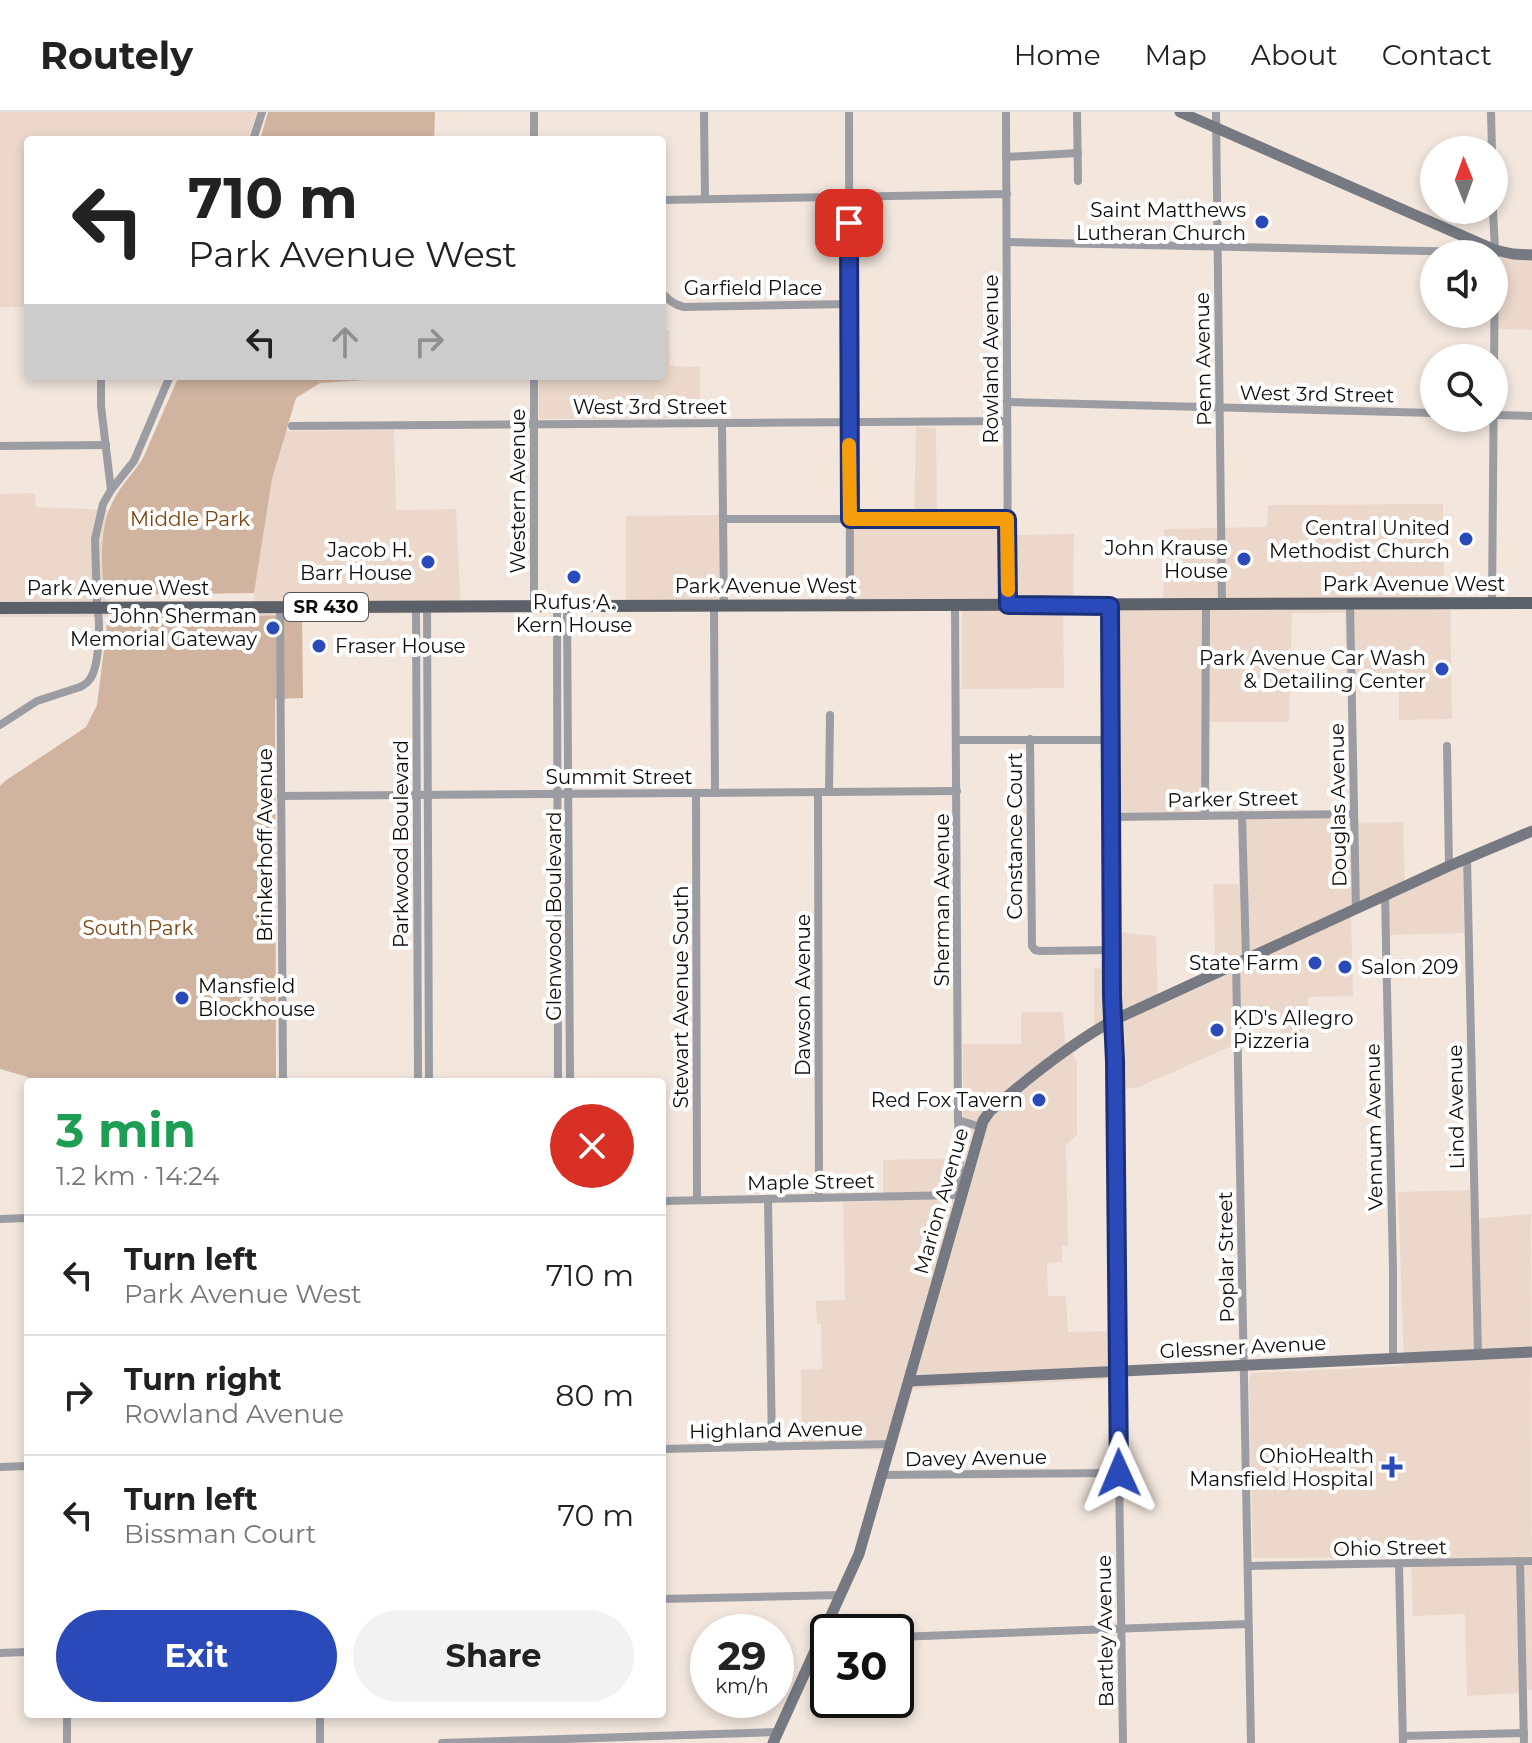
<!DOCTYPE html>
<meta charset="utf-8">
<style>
body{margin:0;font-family:Montserrat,sans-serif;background:#f2f2f2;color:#222;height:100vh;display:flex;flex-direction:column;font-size:30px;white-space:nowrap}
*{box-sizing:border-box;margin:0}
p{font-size:26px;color:#767676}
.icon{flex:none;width:44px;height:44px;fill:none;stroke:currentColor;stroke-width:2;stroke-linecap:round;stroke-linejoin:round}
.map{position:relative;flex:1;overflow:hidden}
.sheet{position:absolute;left:24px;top:966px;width:642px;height:640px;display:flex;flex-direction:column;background:#fff;border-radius:8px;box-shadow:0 4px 12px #0003}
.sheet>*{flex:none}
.banner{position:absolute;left:24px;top:24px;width:642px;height:244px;border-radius:8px;box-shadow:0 4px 12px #0003;background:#fff;color:#222;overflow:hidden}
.needle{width:52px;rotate:359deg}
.fabs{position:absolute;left:1420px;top:24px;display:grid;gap:16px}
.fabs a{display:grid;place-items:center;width:88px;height:88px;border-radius:50%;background:#fff;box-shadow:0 4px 12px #0003;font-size:40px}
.speed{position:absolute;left:690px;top:1502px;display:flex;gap:16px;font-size:40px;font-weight:700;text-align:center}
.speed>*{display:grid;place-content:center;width:104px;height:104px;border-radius:50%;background:#fff;box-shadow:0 4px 12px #0003;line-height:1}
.speed small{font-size:20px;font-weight:400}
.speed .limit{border:4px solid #111;border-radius:12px;background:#fff;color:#111}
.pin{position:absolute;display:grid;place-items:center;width:68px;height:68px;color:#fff;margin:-34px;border-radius:16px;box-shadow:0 4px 12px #0006}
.me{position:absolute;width:88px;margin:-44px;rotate:359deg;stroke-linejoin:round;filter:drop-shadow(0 0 6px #0008)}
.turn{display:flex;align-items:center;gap:28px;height:168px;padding:0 32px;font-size:36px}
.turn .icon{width:104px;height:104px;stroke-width:2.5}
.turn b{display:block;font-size:56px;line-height:68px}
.lanes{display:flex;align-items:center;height:76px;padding:0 32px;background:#0003;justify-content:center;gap:40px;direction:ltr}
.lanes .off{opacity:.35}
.round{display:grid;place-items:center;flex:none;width:84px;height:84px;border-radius:42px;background:#f2f2f2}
.overview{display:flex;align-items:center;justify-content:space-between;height:136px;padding:0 32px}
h1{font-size:48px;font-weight:700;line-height:60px;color:#1e9e55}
.cta{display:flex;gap:16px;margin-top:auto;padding:16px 32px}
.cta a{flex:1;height:92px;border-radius:48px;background:#2b4ab9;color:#fff;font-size:32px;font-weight:700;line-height:92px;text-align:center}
.cta a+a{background:#f2f2f2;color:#222}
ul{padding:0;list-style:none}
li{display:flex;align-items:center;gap:24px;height:120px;padding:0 32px;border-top:2px solid #e0e0e0}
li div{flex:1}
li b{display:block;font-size:30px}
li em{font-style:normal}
header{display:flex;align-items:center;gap:48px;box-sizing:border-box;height:112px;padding:0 40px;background:#fff;border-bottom:2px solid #e0e0e0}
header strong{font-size:38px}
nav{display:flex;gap:44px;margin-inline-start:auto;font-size:28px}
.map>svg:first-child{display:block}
.built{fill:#ebd8cb}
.green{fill:#d0b4a0}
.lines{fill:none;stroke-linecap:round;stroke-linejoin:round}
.street{stroke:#9b9da3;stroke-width:8}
.secondary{stroke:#767981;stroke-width:11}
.primary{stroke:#5c6069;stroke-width:12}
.route-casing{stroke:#1c3078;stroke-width:20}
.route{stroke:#2b4ab9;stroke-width:14}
.slow{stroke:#f59e0b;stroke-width:14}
.poi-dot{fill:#2b4ab9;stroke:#fff;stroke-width:3}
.labels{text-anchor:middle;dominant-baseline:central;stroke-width:8;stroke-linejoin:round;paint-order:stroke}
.shield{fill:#fff;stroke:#585553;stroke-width:2}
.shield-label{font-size:18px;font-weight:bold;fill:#100c09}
.poi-label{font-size:20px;fill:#100c09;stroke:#fff;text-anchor:end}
.street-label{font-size:20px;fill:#100c09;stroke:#fff}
.park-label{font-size:20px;fill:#7c450f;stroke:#fff}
</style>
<header>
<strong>Routely</strong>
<nav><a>Home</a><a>Map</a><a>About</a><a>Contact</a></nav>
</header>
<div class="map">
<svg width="1532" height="1631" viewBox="0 0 1532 1631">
<rect width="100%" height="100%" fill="#f2e6dd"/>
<g class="built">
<path d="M0,0H257L248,28H28V195H0Z"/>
<path d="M1500,145L1532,148V218L1498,217Z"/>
<path d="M662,218H669L670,254L700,255V306L539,307V264H662Z"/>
<path d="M916,315L936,316L937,410H1010L1011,423L1074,422L1073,494H1063L1064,576L962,577V498L845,500L846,411L914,410Z"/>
<path d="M394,318L396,398L456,397L461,501L255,503L254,481L257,454L272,367L285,319Z"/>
<path d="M35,381L36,395L109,398L102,423L103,476L108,483V505H0V382Z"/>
<path d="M1443,392L1444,485H1450L1452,607L1399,608V576L1346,575L1345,501H1292L1289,610H1202L1201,701H1116L1114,496H1163L1164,417L1267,415L1268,393Z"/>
<path d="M721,403V499H626V404Z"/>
<path d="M1348,706V711L1403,710L1405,780L1463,754L1464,821L1387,823V789L1351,804L1353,884L1308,885L1309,914L1302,921L1281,923L1280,906L1232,909V934L1139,975L1119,978L1117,914L1094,926V857L1116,855L1119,820L1156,824L1158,894L1216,868L1213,772H1239L1238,707Z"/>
<path d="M1021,900H1063L1065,930L1077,949V1023L1066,1033L1068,1134H1062V1150L1047,1151L1048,1184H1066L1068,1220L1115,1219L1114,1267L913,1277L895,1339L802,1335L801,1258L822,1257L821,1212H817L816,1189L845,1188L843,1090L883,1089V1048L963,1046V932H1021Z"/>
<path d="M1470,1078L1471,1107L1531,1102L1532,1578H1518L1517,1581L1467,1584L1465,1502L1413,1504L1411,1445L1253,1446L1249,1266L1252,1261L1404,1254L1398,1080Z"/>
</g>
<g class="green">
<path d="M268,0H435L434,28H260Z"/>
<path d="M179,264H426L320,271L296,286L272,367L254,481L108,483L103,476C102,441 98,414 117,382C125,369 135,359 143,346Z"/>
<path d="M302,503L303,586L275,587L276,970H35L28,965L0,957V674L5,669L86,615L97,593L108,505Z"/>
</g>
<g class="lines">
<g class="street">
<path d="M704,0L705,87"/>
<path d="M849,0L850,494"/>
<path d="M1006,0L1008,493"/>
<path d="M1077,0L1078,69"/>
<path d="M1216,0L1222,493"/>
<path d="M1491,0L1492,38"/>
<path d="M253,28L262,0"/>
<path d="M534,28V0"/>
<path d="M1006,45L1078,41"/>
<path d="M662,88L1007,82"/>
<path d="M1007,130L1472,140L1494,138"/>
<path d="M662,181C669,188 674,193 684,195L849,192"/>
<path d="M101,264V294L111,378"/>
<path d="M1007,290L1434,301"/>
<path d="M1494,303L1532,304"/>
<path d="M722,311L724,494"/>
<path d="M292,314L1007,309"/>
<path d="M0,334L106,333"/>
<path d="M724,407H1007"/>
<path d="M1492,492L1495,138L1493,98"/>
<path d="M1350,493L1356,797"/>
<path d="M714,494L715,681"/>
<path d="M1110,494L1112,884L1115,918L1116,981L1119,1361L1123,1631"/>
<path d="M280,495L283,970"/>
<path d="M416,495L418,970"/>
<path d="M427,495L429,970"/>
<path d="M534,495V264"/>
<path d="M557,495L558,970"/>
<path d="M567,495L570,970"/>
<path d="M0,613L37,589L80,575C85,572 87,572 90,567C99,555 101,511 97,496L95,427L103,392L111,378L134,349L170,264"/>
<path d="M1030,627L1032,834L1035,838L1040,839L1112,838"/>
<path d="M957,628H1111"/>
<path d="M1447,634L1449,754"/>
<path d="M818,680L819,1086"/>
<path d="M829,680L830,603"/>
<path d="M696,681L697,1088"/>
<path d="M281,684L957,679"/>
<path d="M1242,703L1246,846"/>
<path d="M1205,704L1206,493"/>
<path d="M1111,705L1354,702"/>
<path d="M1467,746L1478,1242"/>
<path d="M1385,783L1393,1158V1246"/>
<path d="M1236,851L1251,1631"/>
<path d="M958,1008L981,1015"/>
<path d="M768,1087L772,1334"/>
<path d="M662,1089L961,1083L958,1008L955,493"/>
<path d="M0,1107L28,1106"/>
<path d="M662,1337L890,1332"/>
<path d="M0,1355L28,1354"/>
<path d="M881,1363L1119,1361"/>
<path d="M1520,1449L1524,1631"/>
<path d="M1399,1453L1403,1631"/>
<path d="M1248,1454L1532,1449"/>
<path d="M662,1487L841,1483"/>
<path d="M896,1525L1248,1512"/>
<path d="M0,1541L28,1540"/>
<path d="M67,1602V1631"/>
<path d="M320,1602V1631"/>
<path d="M1403,1624L1524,1621"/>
<path d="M442,1631L779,1620"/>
</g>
<g class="secondary">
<path d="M1180,0L1495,138L1513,142L1532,143"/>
<path d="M909,1269L1532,1240"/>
<path d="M773,1631L859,1442L979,1023L983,1009L990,999C1028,966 1070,932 1114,908L1449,754L1532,719"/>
</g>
<path class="primary" d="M0,496L1532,491"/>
</g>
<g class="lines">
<g class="route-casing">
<path id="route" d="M849,111L850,407H1007L1008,493L1110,494L1112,884L1115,949L1119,1361"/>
</g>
<use href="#route" class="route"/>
<path class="slow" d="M849,333L850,407H1007L1008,478"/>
</g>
<g class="poi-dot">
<circle cx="1262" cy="110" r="8"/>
<circle cx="1466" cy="427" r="8"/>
<circle cx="1244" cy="447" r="8"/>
<circle cx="428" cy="450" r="8"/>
<circle cx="574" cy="465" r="8"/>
<circle cx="273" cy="516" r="8"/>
<circle cx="319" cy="534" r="8"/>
<circle cx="1442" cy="557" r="8"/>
<circle cx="1315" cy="851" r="8"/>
<circle cx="1345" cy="855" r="8"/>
<circle cx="182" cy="886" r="8"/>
<circle cx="1217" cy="918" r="8"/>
<circle cx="1039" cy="988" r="8"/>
<path d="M1388 1343h8v8h8v8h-8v8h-8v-8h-8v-8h8z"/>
</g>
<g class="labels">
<rect class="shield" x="284" y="481" width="84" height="28" rx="6"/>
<g class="shield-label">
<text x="326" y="495">SR 430</text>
</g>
<g class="poi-label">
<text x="1246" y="98">Saint Matthews<tspan x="1246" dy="23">Lutheran Church</tspan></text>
<text x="1450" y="416">Central United<tspan x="1450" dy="23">Methodist Church</tspan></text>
<text x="1228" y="436">John Krause<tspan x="1228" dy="23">House</tspan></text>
<text x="412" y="438">Jacob H.<tspan x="412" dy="23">Barr House</tspan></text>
<text x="574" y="490" text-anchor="middle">Rufus A.<tspan x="574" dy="23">Kern House</tspan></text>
<text x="257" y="504">John Sherman<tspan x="257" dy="23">Memorial Gateway</tspan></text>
<text x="335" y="534" text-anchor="start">Fraser House</text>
<text x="1426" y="546">Park Avenue Car Wash<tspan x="1426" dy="23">&amp; Detailing Center</tspan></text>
<text x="1299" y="851">State Farm</text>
<text x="1361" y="855" text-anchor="start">Salon 209</text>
<text x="198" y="874" text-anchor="start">Mansfield<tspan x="198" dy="23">Blockhouse</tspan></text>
<text x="1233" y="906" text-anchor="start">KD's Allegro<tspan x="1233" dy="23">Pizzeria</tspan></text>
<text x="1023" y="988">Red Fox Tavern</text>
<text x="1374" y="1344">OhioHealth<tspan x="1374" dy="23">Mansfield Hospital</tspan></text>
</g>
<g class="street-label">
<text x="753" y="176">Garfield Place</text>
<text transform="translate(991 247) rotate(-90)">Rowland Avenue</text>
<text transform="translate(1203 247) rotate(-91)">Penn Avenue</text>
<text transform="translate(1317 282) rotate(1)">West 3rd Street</text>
<text x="650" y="295">West 3rd Street</text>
<text transform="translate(518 379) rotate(-90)">Western Avenue</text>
<text x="1414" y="472">Park Avenue West</text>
<text x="766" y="474">Park Avenue West</text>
<text x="118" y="476">Park Avenue West</text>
<text x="619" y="665">Summit Street</text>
<text transform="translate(1233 687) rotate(-1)">Parker Street</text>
<text transform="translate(1338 693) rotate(-91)">Douglas Avenue</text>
<text transform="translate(1015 724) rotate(-90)">Constance Court</text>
<text transform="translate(401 732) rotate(-90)">Parkwood Boulevard</text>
<text transform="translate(265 733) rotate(-90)">Brinkerhoff Avenue</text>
<text transform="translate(942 788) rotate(-90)">Sherman Avenue</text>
<text transform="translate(554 804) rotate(-90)">Glenwood Boulevard</text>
<text transform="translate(803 883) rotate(-90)">Dawson Avenue</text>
<text transform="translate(681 885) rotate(-90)">Stewart Avenue South</text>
<text transform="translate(1456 995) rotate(-91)">Lind Avenue</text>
<text transform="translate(1374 1015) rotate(-91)">Vennum Avenue</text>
<text transform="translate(811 1070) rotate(-1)">Maple Street</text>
<text transform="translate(941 1089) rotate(-74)">Marion Avenue</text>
<text transform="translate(1226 1145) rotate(-91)">Poplar Street</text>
<text transform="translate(1243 1235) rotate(-3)">Glessner Avenue</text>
<text transform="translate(776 1318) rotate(-1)">Highland Avenue</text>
<text transform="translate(976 1346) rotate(-1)">Davey Avenue</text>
<text transform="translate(1390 1436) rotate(-1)">Ohio Street</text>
<text transform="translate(1105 1519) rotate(-91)">Bartley Avenue</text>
</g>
<g class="park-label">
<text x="190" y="407">Middle Park</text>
<text x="138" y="816">South Park</text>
</g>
</g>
</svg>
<div class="fabs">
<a><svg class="needle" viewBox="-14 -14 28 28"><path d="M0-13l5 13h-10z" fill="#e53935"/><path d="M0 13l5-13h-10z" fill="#767676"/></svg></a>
<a><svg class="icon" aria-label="sound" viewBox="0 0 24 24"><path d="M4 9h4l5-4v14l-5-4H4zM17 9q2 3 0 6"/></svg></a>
<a><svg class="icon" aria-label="search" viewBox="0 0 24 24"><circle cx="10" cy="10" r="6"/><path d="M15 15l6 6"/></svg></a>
</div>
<div class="speed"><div>29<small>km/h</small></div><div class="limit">30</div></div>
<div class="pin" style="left:849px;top:111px;background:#d93025"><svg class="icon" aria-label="arrive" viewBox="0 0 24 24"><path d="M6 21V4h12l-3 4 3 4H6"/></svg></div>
<svg class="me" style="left:1119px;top:1361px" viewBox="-20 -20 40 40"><path d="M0-17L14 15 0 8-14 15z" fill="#2b4ab9" stroke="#fff" stroke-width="4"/></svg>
<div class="banner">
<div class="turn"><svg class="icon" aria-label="left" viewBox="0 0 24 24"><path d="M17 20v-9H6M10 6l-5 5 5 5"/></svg><div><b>710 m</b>Park Avenue West</div></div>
<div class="lanes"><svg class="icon" aria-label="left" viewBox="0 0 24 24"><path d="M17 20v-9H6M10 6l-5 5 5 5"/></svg><svg class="icon off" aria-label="ahead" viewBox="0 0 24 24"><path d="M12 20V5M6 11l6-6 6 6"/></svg><svg class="icon off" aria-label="right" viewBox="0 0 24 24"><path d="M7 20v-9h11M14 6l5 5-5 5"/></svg></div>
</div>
<section class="sheet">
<div class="overview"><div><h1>3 min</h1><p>1.2 km · 14:24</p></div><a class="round" style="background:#d93025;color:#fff"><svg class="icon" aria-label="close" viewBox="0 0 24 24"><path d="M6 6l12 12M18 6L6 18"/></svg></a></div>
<ul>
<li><svg class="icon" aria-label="left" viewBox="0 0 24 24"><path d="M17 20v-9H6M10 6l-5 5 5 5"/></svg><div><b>Turn left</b><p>Park Avenue West</p></div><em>710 m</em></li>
<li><svg class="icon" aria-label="right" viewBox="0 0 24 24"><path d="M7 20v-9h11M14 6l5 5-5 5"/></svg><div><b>Turn right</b><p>Rowland Avenue</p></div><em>80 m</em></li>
<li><svg class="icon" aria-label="left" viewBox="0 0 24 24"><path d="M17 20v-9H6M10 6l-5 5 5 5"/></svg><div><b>Turn left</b><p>Bissman Court</p></div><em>70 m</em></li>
</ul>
<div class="cta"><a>Exit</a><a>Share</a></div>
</section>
</div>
